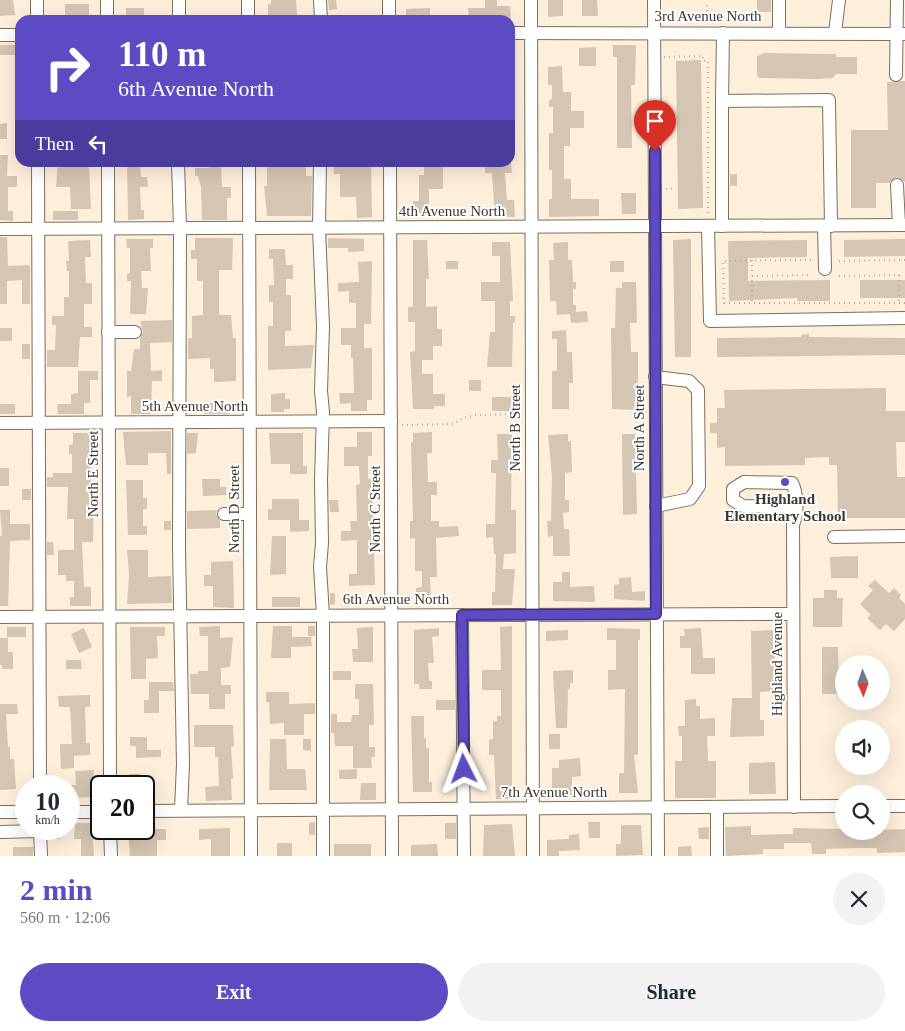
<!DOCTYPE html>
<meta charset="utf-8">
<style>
body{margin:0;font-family:Georgia,serif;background:#f2f2f3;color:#1f2937;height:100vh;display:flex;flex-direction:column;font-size:19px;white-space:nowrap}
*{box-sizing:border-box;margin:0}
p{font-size:16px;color:#747a83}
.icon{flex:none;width:28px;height:28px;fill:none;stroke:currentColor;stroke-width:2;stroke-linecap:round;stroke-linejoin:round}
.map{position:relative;height:856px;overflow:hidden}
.panel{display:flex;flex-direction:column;background:#fff;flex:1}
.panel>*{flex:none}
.top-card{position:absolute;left:15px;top:15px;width:500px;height:152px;border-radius:15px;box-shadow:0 5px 20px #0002;background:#5d4bc3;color:#fff;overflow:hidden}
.needle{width:32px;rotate:178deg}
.controls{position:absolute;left:835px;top:655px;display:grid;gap:10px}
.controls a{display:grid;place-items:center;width:55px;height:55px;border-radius:50%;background:#fff;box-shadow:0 5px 20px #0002;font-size:25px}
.speed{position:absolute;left:15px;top:775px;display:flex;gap:10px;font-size:25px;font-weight:700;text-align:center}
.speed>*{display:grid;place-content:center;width:65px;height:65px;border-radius:50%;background:#fff;box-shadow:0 5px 20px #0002;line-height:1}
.speed small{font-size:12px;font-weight:400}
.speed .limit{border:2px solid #111;border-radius:8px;background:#fff;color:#111}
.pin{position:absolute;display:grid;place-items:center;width:42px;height:42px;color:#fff;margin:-51px -21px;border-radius:50% 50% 50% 0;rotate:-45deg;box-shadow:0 0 5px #0007}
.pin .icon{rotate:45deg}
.me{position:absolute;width:55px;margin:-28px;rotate:357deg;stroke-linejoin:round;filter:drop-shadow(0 0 4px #0008)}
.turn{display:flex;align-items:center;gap:18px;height:105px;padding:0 20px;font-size:22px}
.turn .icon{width:65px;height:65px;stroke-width:2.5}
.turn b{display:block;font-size:35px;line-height:42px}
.then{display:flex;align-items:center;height:48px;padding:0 20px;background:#0003;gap:10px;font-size:19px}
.round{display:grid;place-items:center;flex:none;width:52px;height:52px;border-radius:26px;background:#f2f2f3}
.headline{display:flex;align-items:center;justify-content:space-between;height:85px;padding:0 20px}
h1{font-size:30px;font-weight:700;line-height:38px;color:#5d4bc3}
.primary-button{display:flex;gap:10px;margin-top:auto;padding:10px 20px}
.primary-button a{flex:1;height:58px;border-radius:30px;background:#5d4bc3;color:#fff;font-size:20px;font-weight:700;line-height:58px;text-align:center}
.primary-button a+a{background:#f2f2f3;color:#1f2937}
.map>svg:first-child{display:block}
.building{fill:#d4c6b2}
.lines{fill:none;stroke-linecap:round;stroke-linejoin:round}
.minor-casing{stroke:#7c6f5d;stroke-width:14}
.path{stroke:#b6aa9b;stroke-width:2;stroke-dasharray:1 4;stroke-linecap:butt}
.minor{stroke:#fff;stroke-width:12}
.route-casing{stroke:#3c317f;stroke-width:12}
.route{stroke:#5d4bc3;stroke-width:9}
.poi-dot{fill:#5d4bc3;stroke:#fff;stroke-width:2}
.labels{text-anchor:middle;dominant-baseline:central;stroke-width:4;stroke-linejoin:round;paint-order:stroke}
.street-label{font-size:15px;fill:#3b362e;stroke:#fff}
.poi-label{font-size:15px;font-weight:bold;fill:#3b362e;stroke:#fff}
</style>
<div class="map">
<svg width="905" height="856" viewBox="0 0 905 856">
<rect width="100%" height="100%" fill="#feefdb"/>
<g class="building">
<path d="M0,0H13L15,15L0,16Z"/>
<path d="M271,0H296L297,15H282V20H268V4H271Z"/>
<path d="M328,0H336L337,9L329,10Z"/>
<path d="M485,0H497V6H510L511,20H469L468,8H485Z"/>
<path d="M548,0H563V16L548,17Z"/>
<path d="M582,0H597L598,16H582Z"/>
<rect x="757" y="0" width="14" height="12"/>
<rect x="65" y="4" width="24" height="16"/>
<rect x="126" y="8" width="18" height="12"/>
<path d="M430,8V19L406,20V9Z"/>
<rect x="0" y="45" width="16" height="10"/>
<path d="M613,45H636L635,85H631L632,148H617V57H613Z"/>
<path d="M596,47V66H579V48Z"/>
<path d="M764,53L829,54H836V57H857V74H836L833,78L817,79L759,78L757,75V56Z"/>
<path d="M701,60L703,208L678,209L676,61Z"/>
<path d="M562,66L563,92H571V111H584V128H570V146H564V179H571V199H599V216L549,217V199H552V170H549V133H553V107H549V100L552,99V85H548V67Z"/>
<path d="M901,81H905V182L897,177L889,183H876V208H851V130H888L887,82Z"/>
<path d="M7,123V139H0V124Z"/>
<path d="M0,155H8L7,176H17V187H8V211H13V221L0,220Z"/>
<path d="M58,162H89L91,209H71L70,187H56Z"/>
<path d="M127,162H140L141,177H147L148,187H140L141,210H144V219L128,220Z"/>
<path d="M210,162H221L222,187H231V198H227V220H202L201,187L198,176H195V168H210Z"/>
<path d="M267,162H306V176H312L311,216H267L264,186H267Z"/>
<path d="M333,162H371L372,217L357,218L356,197H340V174H334Z"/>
<path d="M490,162H511L512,173H505L507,200H514L515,217H495L492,173H485V165H490Z"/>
<path d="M424,166H443V189H429V213H413V201H419V175H424Z"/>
<rect x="730" y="174" width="7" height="12"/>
<path d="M621,193H636V214H622Z"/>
<rect x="53" y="211" width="25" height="9"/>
<path d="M0,237H7L8,266L30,265V304H22V280L7,281V304H0Z"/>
<path d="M195,238H233L232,270H219V315H231L233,338H236V381L214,382V369H210V358L188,359V338H192V316L203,315V281H197V259H191V250H195Z"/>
<path d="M328,238L364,239V251L348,252V248H328Z"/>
<path d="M126,239H153V248H150L151,271H141L142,288H148L146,314H130L131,281H127V274L130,273V248H127Z"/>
<path d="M691,239V357H675L673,240Z"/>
<path d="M905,239V256L844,257V240Z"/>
<path d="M90,240L91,257H85L86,283H92V304H84V327H92V337H80L78,367H47V350H55L56,325H52V316H64V297H69V271H67L66,261H69L68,241Z"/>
<path d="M413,240H427L429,279H426V307L437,306V329H442V346H433V360H422V374H433V394H445V406H434V409H413L410,352L415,351V322H408V307H413Z"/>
<path d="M807,240V257L748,258V281L830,280V301H797V298L729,301L728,241Z"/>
<path d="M492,242H510L513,301H510V316H515V323H513L512,367H487L490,332H495V301H481V282H500V256H492Z"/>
<path d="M568,242V260H572L573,282H576V289H573V305H576V312L587,311L588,322L571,323L570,314L557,315L556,301H550L549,260H554L553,243Z"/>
<path d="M269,249H285L286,265H293V279H286V295H291V331H285V346L314,345L311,368L268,370V326H273V302H269V285H274L273,259H269Z"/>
<path d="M372,261L371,324H364V348H372V400H367V411H351V403L340,404L339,393H354L353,358H351V345H341V328H356V303H349V291L338,292V283L359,282L358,262Z"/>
<rect x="446" y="261" width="12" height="8"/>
<rect x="610" y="261" width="14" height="11"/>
<rect x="860" y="280" width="45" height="18"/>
<path d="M622,282H636L637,323H630L631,352H638V401H634L635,410L612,409L611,328H615L616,288H622Z"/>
<path d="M172,320V342L150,343L151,371L162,370V381H152L151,414H131V396L127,397V371H131L134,349H140V338L143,332L140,321Z"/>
<rect x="0" y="328" width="12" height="13"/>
<path d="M566,330L567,352H572L573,383H569V409H552V371H557V339H552V331Z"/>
<path d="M809,334V337L905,338V355L717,357V338L801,337V335Z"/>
<rect x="22" y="344" width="8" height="15"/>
<path d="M78,371H98V380H90V403H84V414H58L57,404H71V394L78,393Z"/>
<rect x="469" y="380" width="12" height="11"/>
<path d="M886,388V411H905V442H896L897,477H905V518H838L837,465H829V457L805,458V465L725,466V447L717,448V433H710V423H717V408H725L724,390Z"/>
<path d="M285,393V399H290V409H284V412H271V394Z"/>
<path d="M492,397H512L513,411H492Z"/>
<rect x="204" y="403" width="26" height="11"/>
<rect x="0" y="404" width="15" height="10"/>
<path d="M171,431V474H167L166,453H148V465H126L123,432Z"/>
<path d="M357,432H372V456H368V479H372L375,585L349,586V574H357V540L341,541V531H351L350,521H357L356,485L360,484L359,466H344V447H357Z"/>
<path d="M432,432V453H427L428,482H437V495H431V521H439V527L458,526L459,536L436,538L437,577H430L431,603H416V588L422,587V571H415V538L410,539V521H413L411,442H413V433Z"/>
<path d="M73,433H92L90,454L91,489H94L93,542H82L84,587H91V606H70V597H74V581H66V575H58V550H74V519H67L68,487H47V477H53V473H72V454H69V445L73,444Z"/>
<path d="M187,433H198L196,453L187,454Z"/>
<path d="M269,433H303V466H307V474H290V464H271Z"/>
<path d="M497,434H512L511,510H516V553L504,554L503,569H515L512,605H492V592H495L496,554H494L493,537L486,538V524H495L496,473H491V460H498Z"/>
<path d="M568,434V441H571L572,472L565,473V500H569V512L563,513L564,529H569L570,556H553V536L548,537L547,521H551L552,477L548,435Z"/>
<path d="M622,434H635L637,514L623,515Z"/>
<rect x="0" y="468" width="9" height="18"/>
<path d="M202,479H220V487H226V495L203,496Z"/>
<path d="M126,480H143V498H147V509H143V526H147V535H128Z"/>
<rect x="22" y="489" width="9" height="11"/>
<path d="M272,499H299V520H309V531L290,532V520H268V509H272Z"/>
<path d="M329,500H338L339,512H330Z"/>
<path d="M0,510H10V524H30V540L10,541L8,606H0V536H2Z"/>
<path d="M217,510L216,514L220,521V528L187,529V511Z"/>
<rect x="164" y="521" width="7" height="9"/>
<path d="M272,536H286V574L270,575Z"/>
<path d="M47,542H53L54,555H47Z"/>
<path d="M127,550H148V577L171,576L172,603L127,604L129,574Z"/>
<path d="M858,556V578H831L830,557Z"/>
<path d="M233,561L234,608L213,607V586H204V575H211V562Z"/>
<path d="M562,572H570V587L594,586L595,602L553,601V582H562Z"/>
<path d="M631,577L632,592L645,591V601L614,599V585L619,584V578Z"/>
<path d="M875,580L889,593L894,588L901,595L899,598L905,604V619L894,631L886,624L880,630L867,618L871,615L860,604L873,590L868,586Z"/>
<path d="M824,590H837V598H843L842,627H813V598H824Z"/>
<path d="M330,593H335V604L330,605Z"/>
<rect x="272" y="597" width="28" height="10"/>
<path d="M220,626V638L233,637L230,667L221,668V685H231V694H225V709H209V694H191L190,674H198V671H208V636H200L199,627Z"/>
<path d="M273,626H292V637H311L312,646L291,647V658H271Z"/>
<rect x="308" y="626" width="7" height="10"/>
<path d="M512,626V799H496L494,755H489V740L493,739V721H497V716H501V690H482V670H501L500,627Z"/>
<rect x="7" y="627" width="19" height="10"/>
<path d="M130,627H165V636H157L158,658L146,659V679H131Z"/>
<path d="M373,627V662H353L352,649H358L357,628Z"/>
<path d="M84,628L92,647L79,653L71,634Z"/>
<path d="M439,628V636L432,637L434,663H428L429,681H432V689H419V684H414V630Z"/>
<path d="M607,628L640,629V640H638V755H634L638,793H619V773H624L625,689L608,690V670H616V640H607Z"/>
<path d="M701,628L703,658H715V674H691V648H680V636H685L684,629Z"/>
<path d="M568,630V640L546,641V631Z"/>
<path d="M774,630L775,691L760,692V720H764V736L730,737L732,698H752L751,631Z"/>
<path d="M0,638H8V652H13V669H2V665H0Z"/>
<path d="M822,647H838L839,694H822Z"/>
<path d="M66,660H81L82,669H66Z"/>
<path d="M573,670V683H570V689H568L567,728H556L553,671Z"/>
<rect x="333" y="671" width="18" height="9"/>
<path d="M149,682H173L174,691H159V713H144V700H149Z"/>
<path d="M355,684H373L374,725H369V747H375V757H371L372,768H353V746H335L334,733H331V714H337V722H351L352,715H359V699H355Z"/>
<path d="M266,692H289V704L315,703V714H304V735H284V723L270,724L269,702H266Z"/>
<path d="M90,695V707H85L86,743H90V755L74,756V768L61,769L60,744H72L71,722L70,707H59L58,696Z"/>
<path d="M696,699V706H700V719L715,718V736H707L708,761H716V798H675V761H682V736H679L678,726H685V700Z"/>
<rect x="436" y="700" width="19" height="10"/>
<path d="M0,704H17L18,714H6L8,747H10V759H14L16,789L0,790Z"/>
<path d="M411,716H424V738H426V748H429V782H432V792H413Z"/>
<path d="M194,725H233L234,746L231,747L233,779H231L232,800L206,801L205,787L219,786L218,757H215V747H194Z"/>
<rect x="549" y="734" width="11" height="15"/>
<path d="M130,737H147V750H161V757L136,758V746H130Z"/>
<path d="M270,739H286L287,769H305L307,790H269Z"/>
<path d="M303,739H311V751L303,750Z"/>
<path d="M580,758L581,776L572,777V795H552V768H559V760Z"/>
<path d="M775,762L776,794H749V763Z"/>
<path d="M357,769V779H339V770Z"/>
<path d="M94,770L91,797L69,798V785H76L75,771Z"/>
<rect x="129" y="774" width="12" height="12"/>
<path d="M361,783H376V800H360Z"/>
<path d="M315,822V835H309V823Z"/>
<path d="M588,822H600V838H589Z"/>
<path d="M75,823H92L94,856H81V839H74Z"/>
<rect x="445" y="823" width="11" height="16"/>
<path d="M512,824L515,856H483L484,825Z"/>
<path d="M621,825H641L643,855L616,856V844H621Z"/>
<path d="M751,826V835L793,834V828L844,829V831L905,829V852L877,853V848H855L826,849V854H812L811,843H784V849H763V854L726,856L725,827Z"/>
<path d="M709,827V839H699L698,828Z"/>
<path d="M230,828V856H211V839L199,840V829Z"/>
<rect x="50" y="829" width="10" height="10"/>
<path d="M128,829H166V840H157V856H130Z"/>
<path d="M579,834L580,850L559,851V856H547V840L569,839V835Z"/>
<rect x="277" y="843" width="15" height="13"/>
<rect x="334" y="844" width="37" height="12"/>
<path d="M437,844L438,856H411V845Z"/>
<path d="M691,846L692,856H678V847Z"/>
<rect x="13" y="847" width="20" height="9"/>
</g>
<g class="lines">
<g class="minor-casing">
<g id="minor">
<path d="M107,0V20"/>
<path d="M179,0V20"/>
<path d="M248,0V20"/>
<path d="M320,0L321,20"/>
<path d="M389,0V20"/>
<path d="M531,0L533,856"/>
<path d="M654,0L658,856"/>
<path d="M37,20V0"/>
<path d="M510,33L905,34"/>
<path d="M779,33V0"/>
<path d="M835,33L839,0"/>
<path d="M0,35H20"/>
<path d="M896,75L897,0"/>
<path d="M722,101L723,33"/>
<path d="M38,162L40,786"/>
<path d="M108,162L110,786"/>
<path d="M178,162L180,228L179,548L183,764L181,810"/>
<path d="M249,162L251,856"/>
<path d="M320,162L319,228L323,326L321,391L323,412L321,480L322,543L320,567L323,615V856"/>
<path d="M390,162L392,856"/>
<path d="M897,185L899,225"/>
<path d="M708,226L710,321L905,318"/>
<path d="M722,226V101L829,100L831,226"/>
<path d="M824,226L825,269"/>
<path d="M0,229L905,225"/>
<path d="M108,332H135"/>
<path d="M655,377L689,381L698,390L699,486L690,499L656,506"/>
<path d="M0,423L391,421"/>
<path d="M224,514H250"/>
<path d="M794,522C798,512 797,492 792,483L744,482L733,489V500L743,506L783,507L789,510L793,515L794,807"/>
<path d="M834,537L905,536"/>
<path d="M462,615L464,856"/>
<path d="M0,617L793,614"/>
<path d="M881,806H905"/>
<path d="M144,811L844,806"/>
<path d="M0,812H26"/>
<path d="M69,812H101"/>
<path d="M40,829L41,856"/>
<path d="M110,829L111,856"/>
<path d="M0,832L40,831"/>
<path d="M717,856V807"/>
</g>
</g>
<g class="path">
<path d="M707,5L708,23"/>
<path d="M664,57L703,56V61H708V214"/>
<path d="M666,189L674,188"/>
<path d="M752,260V303"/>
<path d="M811,260L723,261L724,303H905"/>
<path d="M839,261L905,260"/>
<path d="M752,276L812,275"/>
<path d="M839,276L899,275V303"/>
<path d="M402,425L453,424L463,418L476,415L520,414"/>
</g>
<use href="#minor" class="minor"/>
</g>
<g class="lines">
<g class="route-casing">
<path id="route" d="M464,769L462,615L656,614L655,151"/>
</g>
<use href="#route" class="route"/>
</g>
<circle class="poi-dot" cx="785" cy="482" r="5"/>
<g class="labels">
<g class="street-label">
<text x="708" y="16">3rd Avenue North</text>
<text x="452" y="211">4th Avenue North</text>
<text x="195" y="406">5th Avenue North</text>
<text transform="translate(515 428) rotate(-90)">North B Street</text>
<text transform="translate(639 428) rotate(-90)">North A Street</text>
<text transform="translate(93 474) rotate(-90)">North E Street</text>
<text transform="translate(234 509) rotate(-90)">North D Street</text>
<text transform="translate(375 509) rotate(-90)">North C Street</text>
<text x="396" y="599">6th Avenue North</text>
<text transform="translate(777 664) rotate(-90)">Highland Avenue</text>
<text x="554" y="792">7th Avenue North</text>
</g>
<g class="poi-label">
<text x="785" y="499">Highland<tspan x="785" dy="17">Elementary School</tspan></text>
</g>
</g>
</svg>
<div class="controls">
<a><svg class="needle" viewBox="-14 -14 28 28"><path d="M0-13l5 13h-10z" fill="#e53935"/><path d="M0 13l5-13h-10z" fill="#747a83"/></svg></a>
<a><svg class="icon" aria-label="sound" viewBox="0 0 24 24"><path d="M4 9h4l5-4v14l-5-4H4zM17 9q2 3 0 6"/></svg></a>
<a><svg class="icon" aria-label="search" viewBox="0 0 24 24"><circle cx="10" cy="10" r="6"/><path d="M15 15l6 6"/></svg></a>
</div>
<div class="speed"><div>10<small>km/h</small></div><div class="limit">20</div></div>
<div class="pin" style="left:655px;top:151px;background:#d93025"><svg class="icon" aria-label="arrive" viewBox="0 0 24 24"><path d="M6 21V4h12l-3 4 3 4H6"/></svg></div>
<svg class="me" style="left:464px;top:769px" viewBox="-20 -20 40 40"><path d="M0-17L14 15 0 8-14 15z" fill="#5d4bc3" stroke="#fff" stroke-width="4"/></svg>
<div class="top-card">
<div class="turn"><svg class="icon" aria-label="right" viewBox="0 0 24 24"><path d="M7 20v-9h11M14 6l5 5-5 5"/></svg><div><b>110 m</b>6th Avenue North</div></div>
<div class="then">Then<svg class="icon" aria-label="left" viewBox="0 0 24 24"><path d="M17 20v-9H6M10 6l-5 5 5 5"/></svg></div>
</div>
</div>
<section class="panel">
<div class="headline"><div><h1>2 min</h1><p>560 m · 12:06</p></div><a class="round"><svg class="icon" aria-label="close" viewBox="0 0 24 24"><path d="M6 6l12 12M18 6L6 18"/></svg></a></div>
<div class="primary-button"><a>Exit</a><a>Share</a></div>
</section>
